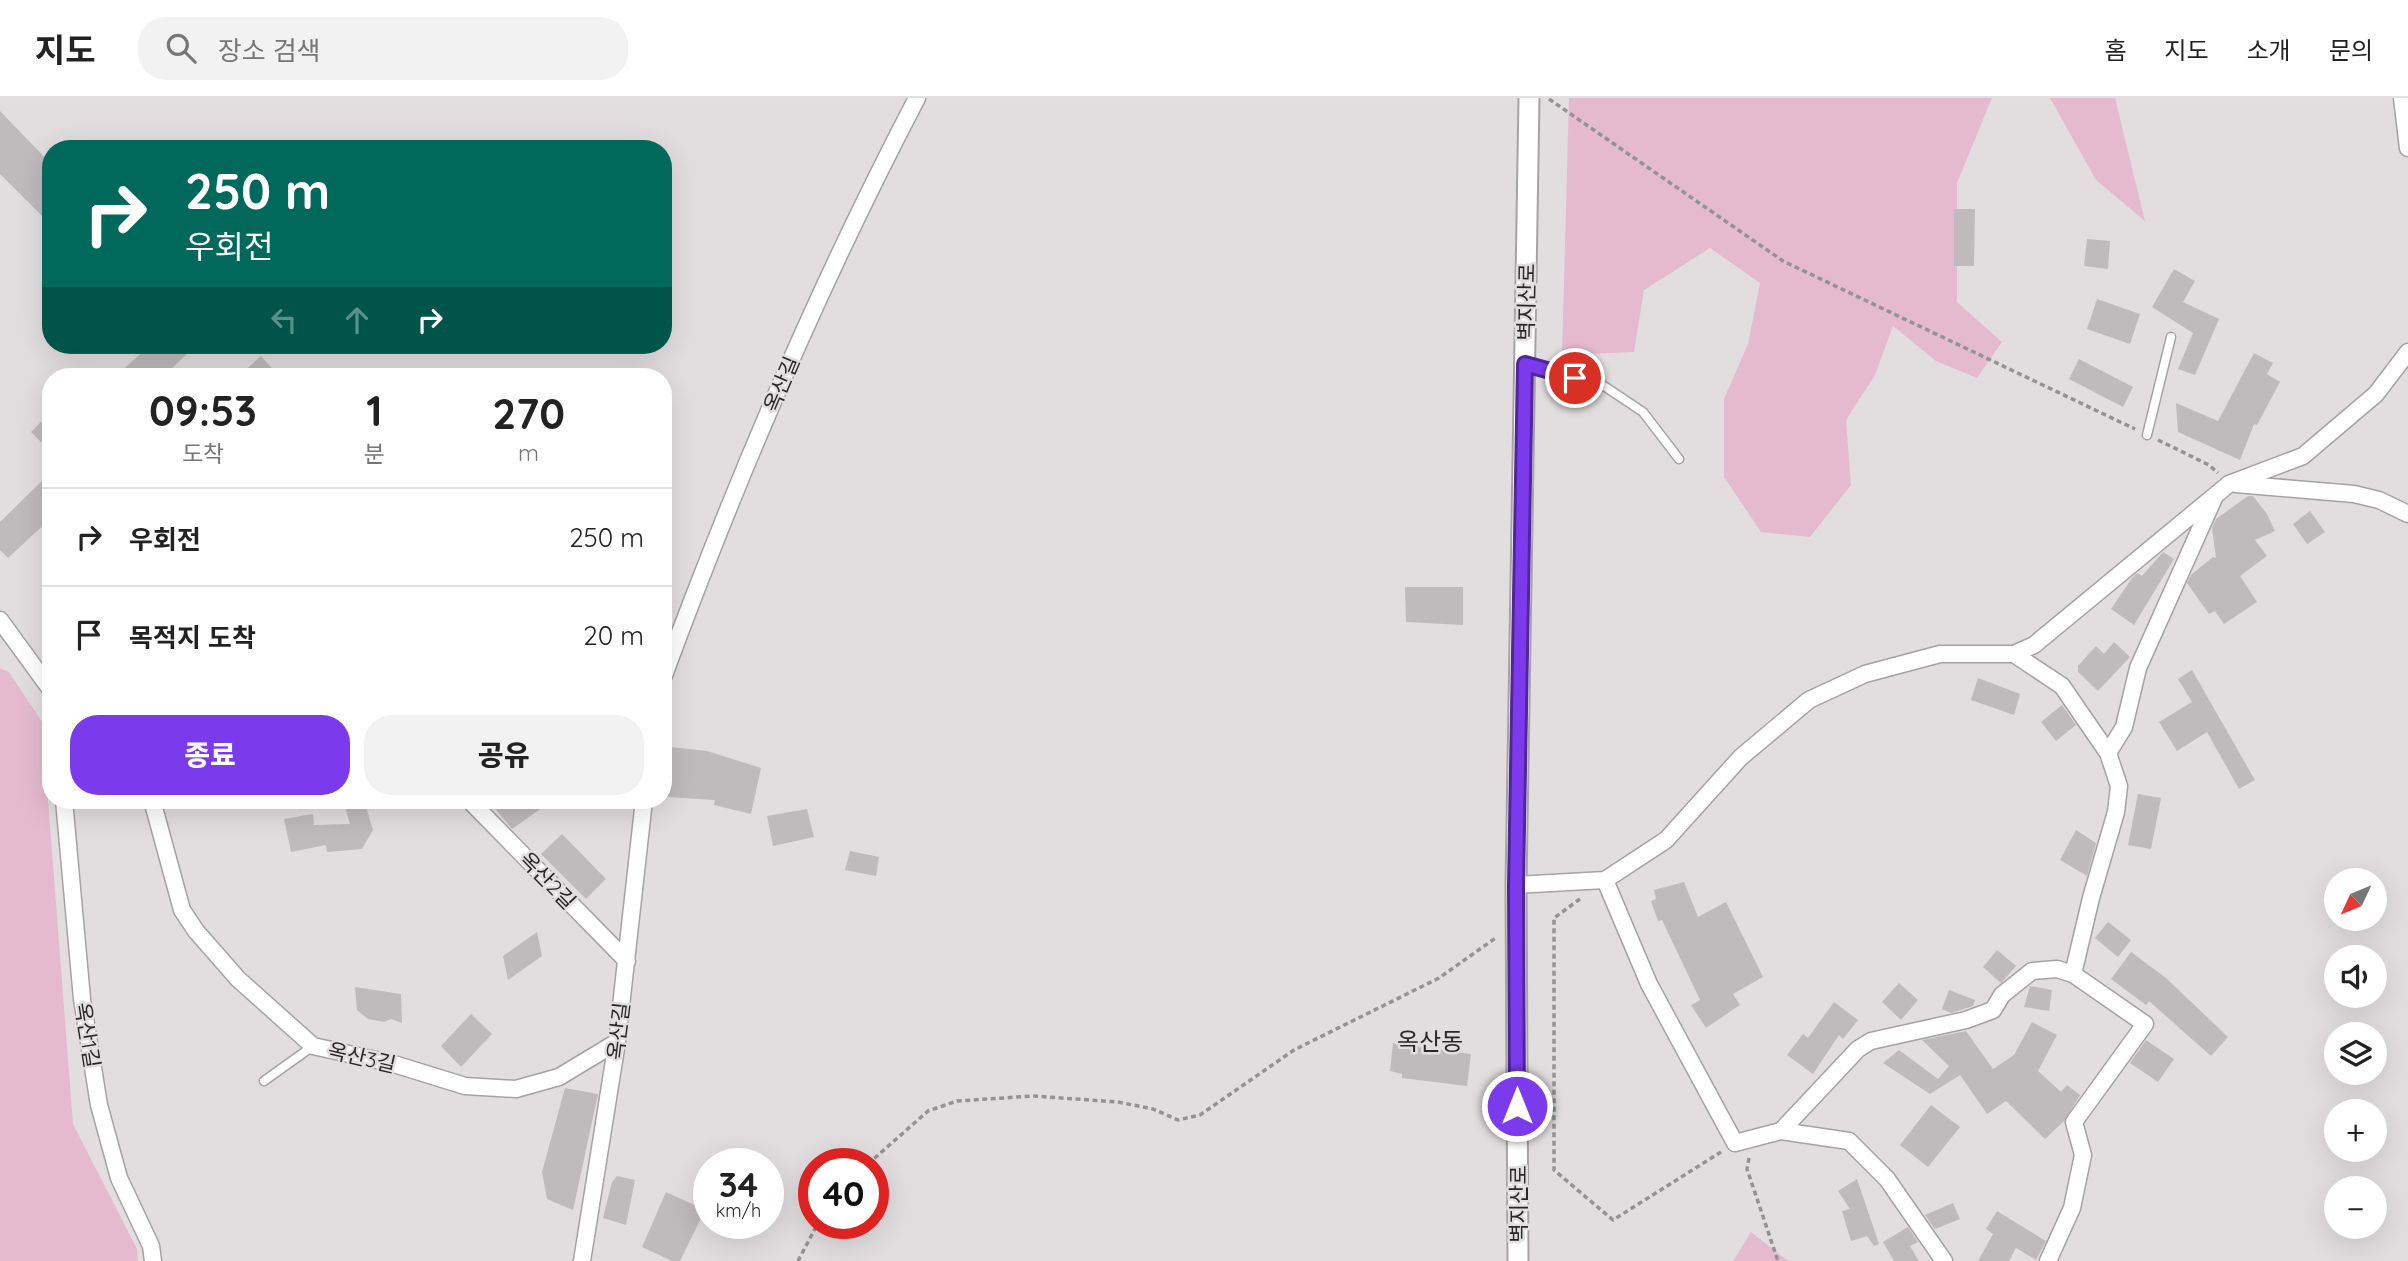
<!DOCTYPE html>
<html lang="ko">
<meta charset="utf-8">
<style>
body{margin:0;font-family:Quicksand,"Noto Sans KR",sans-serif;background:#f2f2f2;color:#222;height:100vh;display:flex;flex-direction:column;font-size:26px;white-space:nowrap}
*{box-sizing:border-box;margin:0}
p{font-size:23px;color:#767676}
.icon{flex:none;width:38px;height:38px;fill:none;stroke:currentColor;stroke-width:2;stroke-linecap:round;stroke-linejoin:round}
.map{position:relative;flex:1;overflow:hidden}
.side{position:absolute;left:42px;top:270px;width:630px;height:441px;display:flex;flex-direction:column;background:#fff;border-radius:28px;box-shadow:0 7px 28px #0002}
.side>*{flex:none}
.hud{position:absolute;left:42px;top:42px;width:630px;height:214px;border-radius:28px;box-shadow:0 7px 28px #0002;background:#00695c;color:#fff;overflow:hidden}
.needle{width:46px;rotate:226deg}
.controls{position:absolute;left:2324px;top:770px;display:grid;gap:14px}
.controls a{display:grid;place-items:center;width:63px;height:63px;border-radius:50%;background:#fff;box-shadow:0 7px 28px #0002;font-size:35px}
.speed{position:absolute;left:693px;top:1050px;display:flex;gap:14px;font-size:35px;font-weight:700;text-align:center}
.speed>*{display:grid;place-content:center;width:91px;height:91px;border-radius:50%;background:#fff;box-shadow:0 7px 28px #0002;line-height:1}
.speed small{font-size:18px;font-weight:400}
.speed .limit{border:10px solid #d22;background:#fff;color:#111}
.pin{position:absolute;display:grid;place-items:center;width:60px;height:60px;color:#fff;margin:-30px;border:4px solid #fff;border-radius:50%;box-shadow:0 2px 7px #0007}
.me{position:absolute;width:77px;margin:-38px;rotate:0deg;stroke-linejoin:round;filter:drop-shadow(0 0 5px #0008)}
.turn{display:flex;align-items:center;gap:24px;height:147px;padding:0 28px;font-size:32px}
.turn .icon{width:91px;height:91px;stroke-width:2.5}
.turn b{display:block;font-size:49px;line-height:60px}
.lanes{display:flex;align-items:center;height:66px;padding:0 28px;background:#0003;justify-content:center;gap:35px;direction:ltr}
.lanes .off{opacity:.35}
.eta{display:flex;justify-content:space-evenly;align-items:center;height:119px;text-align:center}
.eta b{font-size:42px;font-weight:800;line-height:49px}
.primary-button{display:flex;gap:14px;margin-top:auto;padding:14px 28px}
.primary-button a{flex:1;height:80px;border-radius:28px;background:#7c3aed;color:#fff;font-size:28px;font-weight:800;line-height:80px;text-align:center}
.primary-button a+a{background:#f2f2f2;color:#222}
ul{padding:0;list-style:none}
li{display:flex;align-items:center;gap:21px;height:98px;padding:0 28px;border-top:2px solid #e0e0e0}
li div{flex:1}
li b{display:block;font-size:26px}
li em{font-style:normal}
header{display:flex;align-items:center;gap:42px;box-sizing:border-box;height:98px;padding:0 35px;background:#fff;border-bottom:2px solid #e0e0e0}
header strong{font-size:33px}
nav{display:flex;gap:38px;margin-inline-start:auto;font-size:24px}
.search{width:490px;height:63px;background:#f2f2f2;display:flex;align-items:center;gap:18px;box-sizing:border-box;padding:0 24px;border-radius:28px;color:#767676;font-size:26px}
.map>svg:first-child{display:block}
.green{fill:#e5bacf}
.building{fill:#bfbabc}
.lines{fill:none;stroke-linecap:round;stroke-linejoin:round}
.service-casing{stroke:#a6a2a4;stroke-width:11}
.minor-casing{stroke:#a6a2a4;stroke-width:19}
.tertiary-casing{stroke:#a6a2a4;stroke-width:23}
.path{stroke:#959293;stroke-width:3.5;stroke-dasharray:5 3.5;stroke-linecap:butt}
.service{stroke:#fff;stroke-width:8}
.minor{stroke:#fff;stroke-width:16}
.tertiary{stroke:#fff;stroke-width:19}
.route-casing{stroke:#51269a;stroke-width:18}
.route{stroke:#7c3aed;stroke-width:12}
.labels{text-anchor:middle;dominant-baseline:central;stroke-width:5;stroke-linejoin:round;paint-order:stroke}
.street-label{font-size:21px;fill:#282627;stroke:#e2dee0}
.quarter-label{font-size:24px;fill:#282627;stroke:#e2dee0}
</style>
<header>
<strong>지도</strong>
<div class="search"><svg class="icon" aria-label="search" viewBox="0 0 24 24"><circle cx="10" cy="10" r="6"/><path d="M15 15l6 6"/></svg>장소 검색</div>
<nav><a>홈</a><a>지도</a><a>소개</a><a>문의</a></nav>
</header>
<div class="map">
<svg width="2408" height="1163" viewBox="0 0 2408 1163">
<rect width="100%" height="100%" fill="#e2dee0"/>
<g class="green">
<path d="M1569,0H1992L1957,85V204L2002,244L1977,280L1936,263L1893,228L1875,277L1846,322L1851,387L1810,439L1761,434L1724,379V301L1748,246L1760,185L1710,150L1644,192L1634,254L1562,257Z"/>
<path d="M2050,0H2115L2145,123L2096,82Z"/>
<path d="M0,570L9,574L42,624L73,1026L137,1151L138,1163H0Z"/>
<path d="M1751,1134L1788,1163H1733Z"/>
</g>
<g class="building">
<path d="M0,13L51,66V127L0,76Z"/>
<path d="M1954,111H1975L1974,168H1954Z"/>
<path d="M2087,141L2110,143L2108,171L2084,168Z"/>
<path d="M2174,171L2195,183L2183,204L2219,221L2195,277L2178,271L2193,235L2152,209Z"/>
<path d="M2097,201L2140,216L2130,246L2087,231Z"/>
<path d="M150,247H196L164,278H116Z"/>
<path d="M2254,255L2273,265L2267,276L2280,284L2257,327L2254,326L2240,362L2178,334L2176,305L2218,323Z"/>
<path d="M261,258L279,278H239Z"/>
<path d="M2079,261L2133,289L2123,309L2069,281Z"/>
<path d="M51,314V354L31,334Z"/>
<path d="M51,374V420L8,460L0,452V424Z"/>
<path d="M2248,398H2253L2267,416L2275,433L2255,442L2267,458L2240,478L2257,504L2224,526L2215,513L2209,516L2187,485L2191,477L2213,459L2216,460L2212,430L2216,421Z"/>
<path d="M2310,413L2325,434L2307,446L2293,426Z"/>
<path d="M2163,454L2174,461L2134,527L2111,511L2132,480L2138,475L2142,478Z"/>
<path d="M1405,489H1463V527L1406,524Z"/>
<path d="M2114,544L2130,559L2098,593L2078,574V568L2096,548L2104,556Z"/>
<path d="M2192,572L2255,682L2239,691L2207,634L2177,653L2159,624L2192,604L2178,581Z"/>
<path d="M1978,580L2020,596L2014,617L1971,602Z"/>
<path d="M2062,607L2076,627L2056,643L2041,624Z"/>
<path d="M670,649L707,653L761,670L751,716L714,707L715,702L667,699Z"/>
<path d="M2138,696L2161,700L2151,751L2128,747Z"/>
<path d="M343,702H364L373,732L362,751L327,754L326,747L291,754L284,721L313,716L314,727L350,726Z"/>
<path d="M488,702H553L512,731Z"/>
<path d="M807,711L814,739L773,748L767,718Z"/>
<path d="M2076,732L2096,745L2087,778L2060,762Z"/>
<path d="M562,736L606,781L586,801L541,756Z"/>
<path d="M850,753L879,759L876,778L845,772Z"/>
<path d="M1684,784L1698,819L1726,804L1763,879L1733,896L1740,907L1706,930L1691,907L1700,902L1662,822L1658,823L1651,803L1656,801L1654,792Z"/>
<path d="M2108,824L2131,842L2118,859L2095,840Z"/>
<path d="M537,834L542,858L508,882L503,858Z"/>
<path d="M1997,852L2016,868L2001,885L1983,869Z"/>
<path d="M2131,854L2166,880L2228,939L2211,958L2149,903L2146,907L2111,881Z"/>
<path d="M1899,885L1918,902L1901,922L1882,904Z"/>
<path d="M2030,888L2052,892L2049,913L2024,909Z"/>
<path d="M355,889L401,896L402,925L391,921L384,924L368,921L357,912Z"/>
<path d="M1949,892L1975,902L1973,908L1951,915L1942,911Z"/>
<path d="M1834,904L1858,922L1843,941L1839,937L1813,976L1787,957L1803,936L1808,940Z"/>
<path d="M471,916L492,936L461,969L441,948Z"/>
<path d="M2032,924L2057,937L2038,973L2061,994L2067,987L2080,997L2064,1023L2045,1041L2006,1003L1987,1016L1960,977L1930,996L1883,965L1899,952L1938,981L1949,968L1922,942L1966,933L1993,971L2014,957Z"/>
<path d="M2146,942L2174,961L2158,984L2130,965Z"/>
<path d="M1393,945L1471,956L1467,988L1402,980V976L1390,973Z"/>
<path d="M565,990L598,996L573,1112L547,1101L542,1074Z"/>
<path d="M1931,1007L1960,1029L1928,1069L1900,1047Z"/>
<path d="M617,1078L635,1082L626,1127L603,1120L612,1084Z"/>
<path d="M1857,1081L1879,1146L1874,1148L1867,1138L1851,1143L1842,1113L1850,1111L1838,1093Z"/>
<path d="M666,1094L705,1112L680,1163H672L642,1149Z"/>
<path d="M1953,1105L1960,1121L1935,1131L1925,1117Z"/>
<path d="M1997,1113L2046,1143L2036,1162L2016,1150L2009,1163H1978L1993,1136L1986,1131Z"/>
<path d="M1908,1129L1918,1144L1910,1148L1919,1163H1894L1883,1144Z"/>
</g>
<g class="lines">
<g class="service-casing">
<g id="service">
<path d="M1525,266L1601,286L1643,314L1679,361"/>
<path d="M2147,337L2171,239"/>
<path d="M264,983L313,948"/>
</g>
</g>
<g class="minor-casing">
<g id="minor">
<path d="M2402,0L2408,50"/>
<path d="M2236,386L2354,396L2379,402L2408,416"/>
<path d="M0,522L51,592"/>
<path d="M2014,556L2062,588L2108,655L2119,688L2116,714L2091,800L2073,876L2145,926L2074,1024L2083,1057L2072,1110L2048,1163"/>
<path d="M663,580C736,382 819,187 917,0"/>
<path d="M2108,655L2124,629L2138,570L2214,400"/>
<path d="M64,702L82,901L99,1007L119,1080L151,1148L153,1163"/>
<path d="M152,702L182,812L196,833L238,881L313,948L394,966L465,988L516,991L559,979L617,944"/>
<path d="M469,702L627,863"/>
<path d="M1605,782L1649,886L1735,1045L1781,1033L1849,1043L1887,1081L1944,1163"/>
<path d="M1516,787L1605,782L1666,742L1741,659L1809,602L1865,576L1940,556H2014L2034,547L2229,386L2303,358L2376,296L2408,254"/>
<path d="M1781,1033L1858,951L1871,943L1966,922L1993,912L2002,897L2032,873L2057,871L2073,876"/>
<path d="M582,1163L617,944L644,702"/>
</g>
</g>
<g class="tertiary-casing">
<path id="tertiary" d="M1518,1163L1516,787L1529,0"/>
</g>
<g class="path">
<path d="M1549,1L1783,163L2135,331"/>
<path d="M2158,342L2209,367L2218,375"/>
<path d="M1580,801L1554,820V1072L1613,1122L1721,1054"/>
<path d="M1749,1060L1747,1071L1778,1163"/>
<path d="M868,1066L928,1013L957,1003L1033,998L1118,1004L1153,1011L1178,1022L1200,1017L1294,952L1439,880L1497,839"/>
<path d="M798,1163L818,1125"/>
</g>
<use href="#service" class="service"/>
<use href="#minor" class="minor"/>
<use href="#tertiary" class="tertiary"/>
</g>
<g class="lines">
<g class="route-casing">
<path id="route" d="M1517,1008L1516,787L1525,266L1575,280"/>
</g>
<use href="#route" class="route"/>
</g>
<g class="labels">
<g class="street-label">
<text transform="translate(1526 204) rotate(-89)">벽지산로</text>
<text transform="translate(781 286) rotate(-67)">옥산길</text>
<text transform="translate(548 782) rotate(46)">옥산2길</text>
<text transform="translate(618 933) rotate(-83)">옥산길</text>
<text transform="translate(88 937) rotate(81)">옥산1길</text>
<text transform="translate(362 959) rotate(13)">옥산3길</text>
<text transform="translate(1518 1106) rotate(-90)">벽지산로</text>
</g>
<g class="quarter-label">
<text x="1430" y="943">옥산동</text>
</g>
</g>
</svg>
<div class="controls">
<a><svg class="needle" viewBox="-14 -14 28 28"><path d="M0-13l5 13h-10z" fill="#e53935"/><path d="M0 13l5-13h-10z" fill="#767676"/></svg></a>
<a><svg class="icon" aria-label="sound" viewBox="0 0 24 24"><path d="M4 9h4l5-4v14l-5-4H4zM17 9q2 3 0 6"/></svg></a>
<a><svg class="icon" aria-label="layers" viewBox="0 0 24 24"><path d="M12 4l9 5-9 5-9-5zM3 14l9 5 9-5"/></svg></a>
<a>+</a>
<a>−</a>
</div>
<div class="speed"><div>34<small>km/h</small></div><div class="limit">40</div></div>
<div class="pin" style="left:1575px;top:280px;background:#d93025"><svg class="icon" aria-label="arrive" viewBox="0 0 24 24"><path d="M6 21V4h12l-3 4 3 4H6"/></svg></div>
<svg class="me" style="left:1517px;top:1008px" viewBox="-20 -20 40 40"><circle r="17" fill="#7c3aed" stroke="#fff" stroke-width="3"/><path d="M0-11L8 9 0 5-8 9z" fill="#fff"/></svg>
<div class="hud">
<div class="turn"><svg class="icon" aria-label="right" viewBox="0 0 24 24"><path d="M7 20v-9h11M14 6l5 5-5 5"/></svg><div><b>250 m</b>우회전</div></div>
<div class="lanes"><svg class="icon off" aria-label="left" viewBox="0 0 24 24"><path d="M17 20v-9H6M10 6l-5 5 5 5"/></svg><svg class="icon off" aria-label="ahead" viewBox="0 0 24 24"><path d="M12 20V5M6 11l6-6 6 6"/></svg><svg class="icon" aria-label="right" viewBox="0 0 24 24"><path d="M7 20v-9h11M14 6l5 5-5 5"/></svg></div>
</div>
<section class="side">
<div class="eta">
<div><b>09:53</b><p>도착</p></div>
<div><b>1</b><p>분</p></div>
<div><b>270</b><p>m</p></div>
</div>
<ul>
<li><svg class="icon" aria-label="right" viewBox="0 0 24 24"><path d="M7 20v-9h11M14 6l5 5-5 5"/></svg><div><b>우회전</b></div><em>250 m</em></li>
<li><svg class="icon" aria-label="arrive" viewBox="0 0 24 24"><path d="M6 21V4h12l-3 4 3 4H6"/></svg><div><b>목적지 도착</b></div><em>20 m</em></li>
</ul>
<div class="primary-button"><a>종료</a><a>공유</a></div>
</section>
</div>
